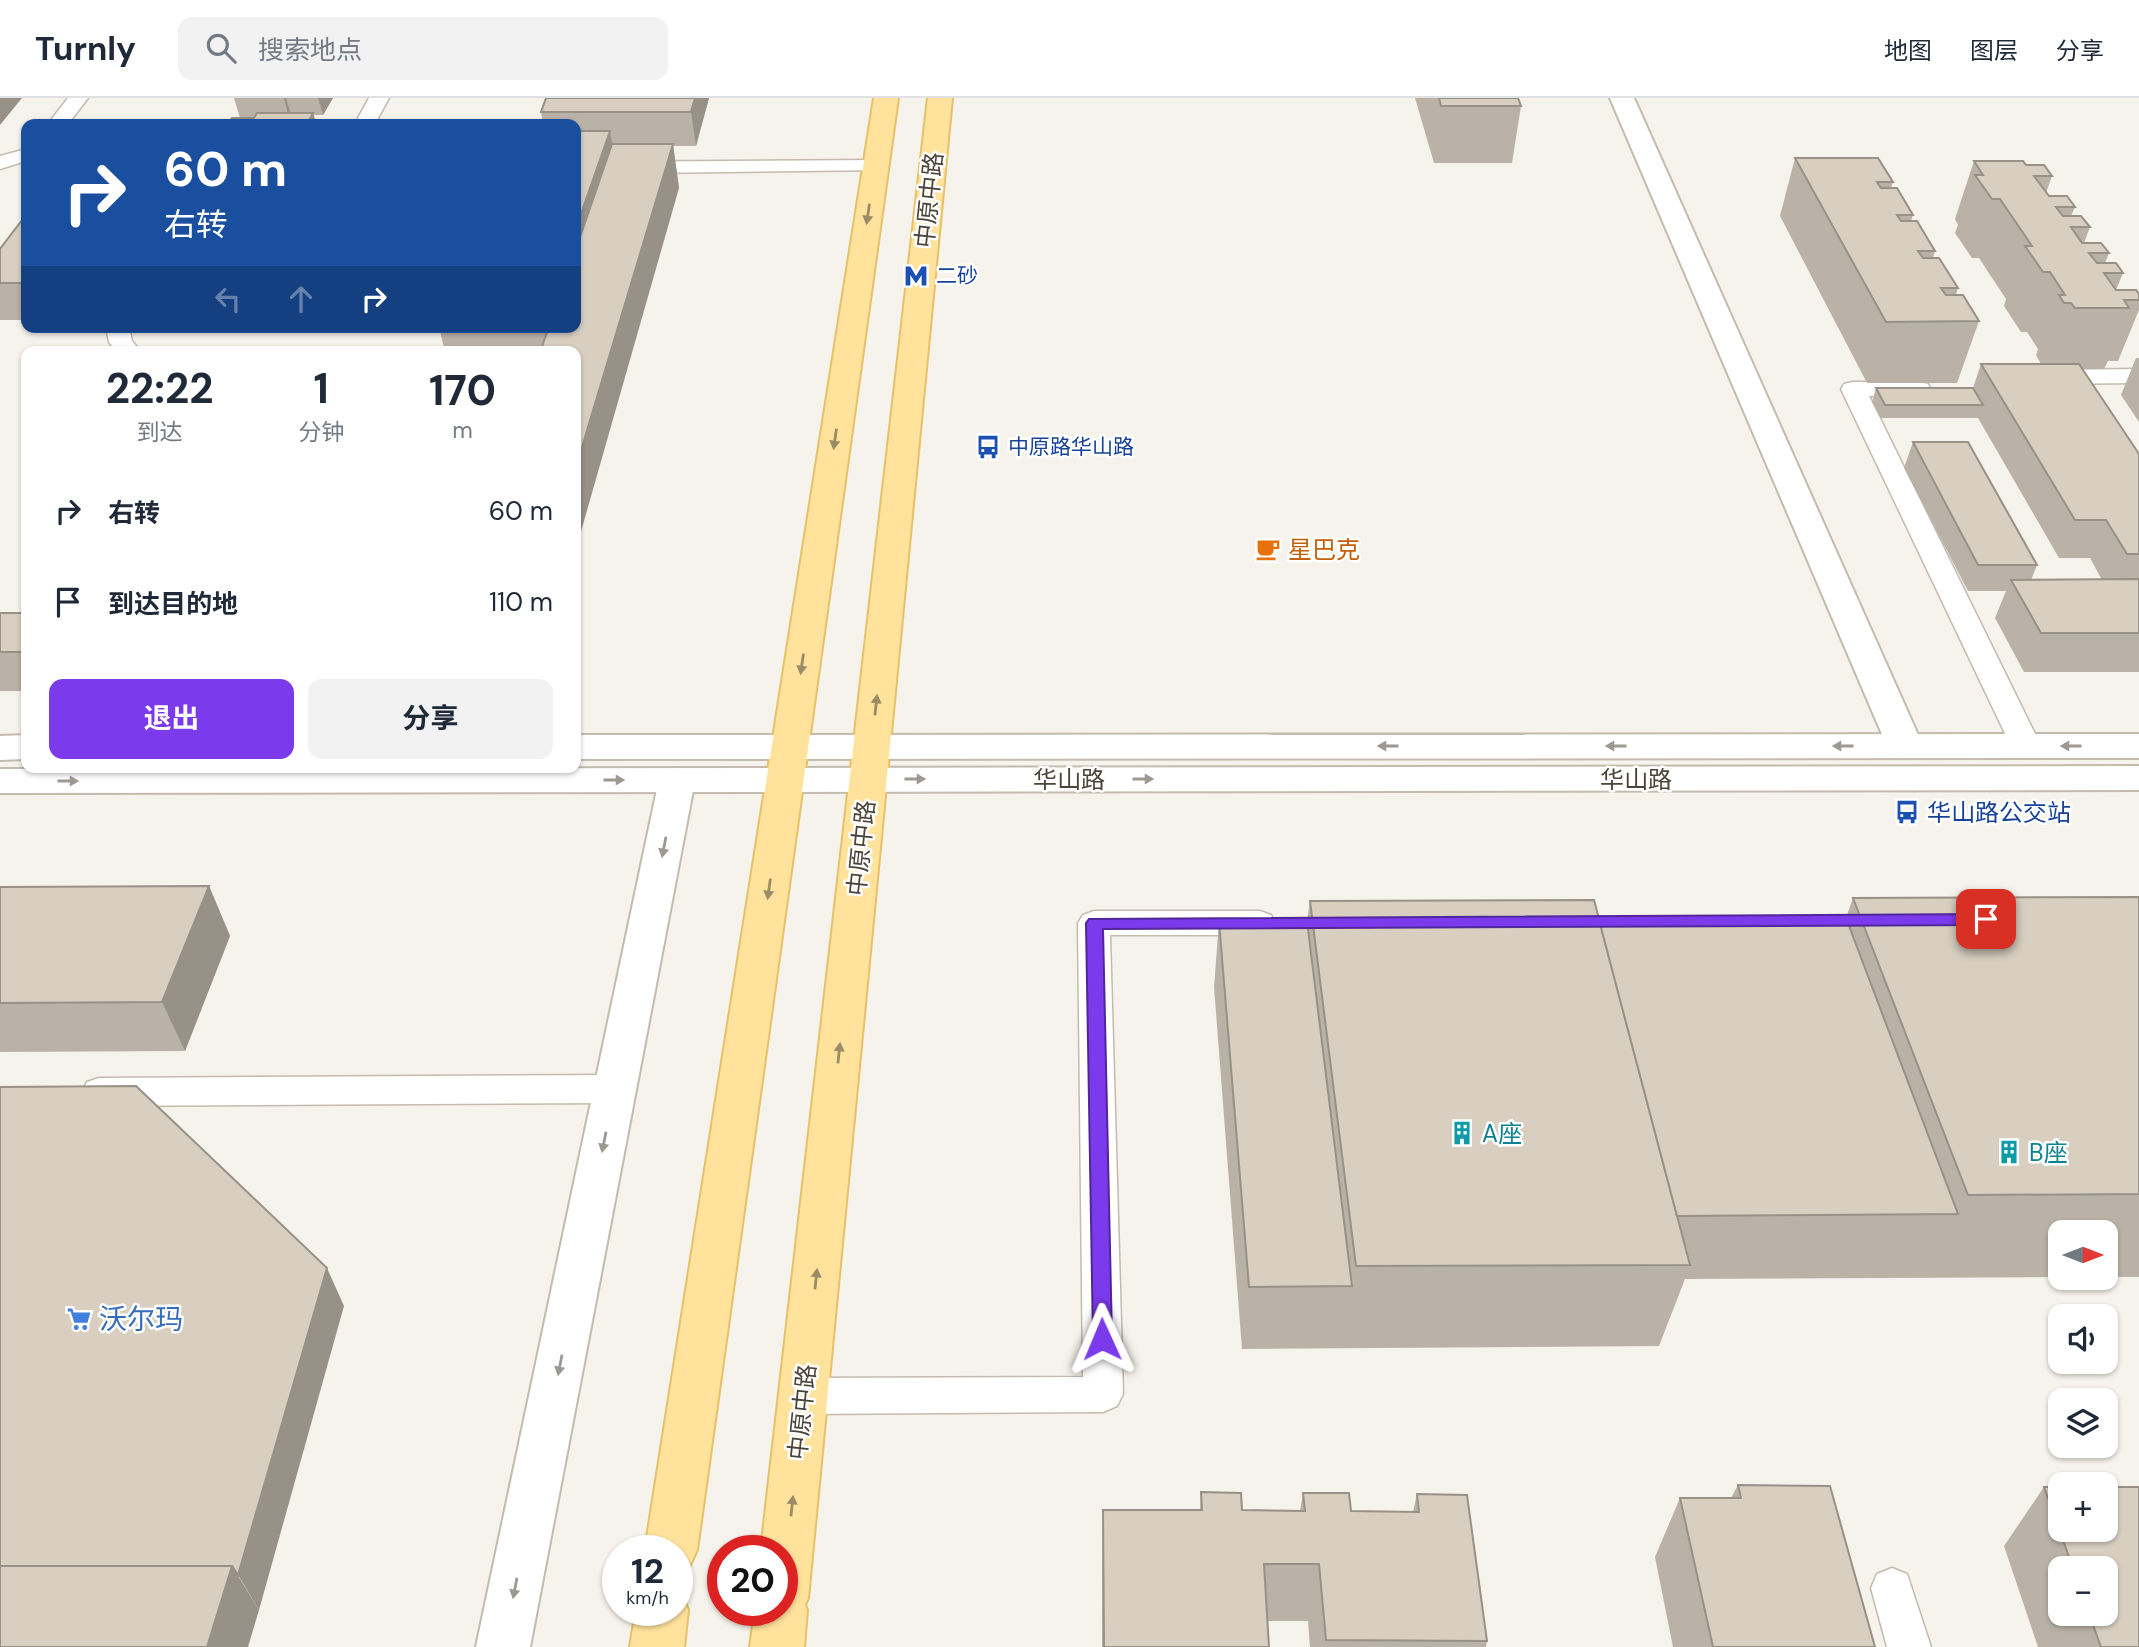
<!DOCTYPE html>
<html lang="zh">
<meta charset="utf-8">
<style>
body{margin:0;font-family:"DM Sans","Noto Sans SC",sans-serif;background:#f2f2f3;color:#1f2937;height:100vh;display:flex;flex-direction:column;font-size:26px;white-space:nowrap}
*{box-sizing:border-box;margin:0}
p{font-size:23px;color:#747a83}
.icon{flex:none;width:38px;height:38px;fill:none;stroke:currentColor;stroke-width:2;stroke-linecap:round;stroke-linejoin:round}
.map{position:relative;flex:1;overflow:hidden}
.panel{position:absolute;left:21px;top:248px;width:560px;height:427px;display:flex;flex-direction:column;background:#fff;border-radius:14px;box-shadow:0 2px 5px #0004}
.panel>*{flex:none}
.top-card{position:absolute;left:21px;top:21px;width:560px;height:214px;border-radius:14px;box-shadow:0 2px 5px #0004;background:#1a4fa0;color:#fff;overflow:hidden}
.needle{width:46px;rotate:90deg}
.tools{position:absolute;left:2048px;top:1122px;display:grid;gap:14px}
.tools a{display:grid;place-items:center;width:70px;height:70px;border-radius:14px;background:#fff;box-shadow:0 2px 5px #0004;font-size:35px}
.speed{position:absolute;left:602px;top:1437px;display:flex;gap:14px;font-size:35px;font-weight:700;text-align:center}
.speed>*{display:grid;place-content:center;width:91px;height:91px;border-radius:50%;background:#fff;box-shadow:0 2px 5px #0004;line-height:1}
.speed small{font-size:18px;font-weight:400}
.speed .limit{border:10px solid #d22;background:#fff;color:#111}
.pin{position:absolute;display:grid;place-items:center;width:60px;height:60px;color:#fff;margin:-30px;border-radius:14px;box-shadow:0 4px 10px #0006}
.me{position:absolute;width:77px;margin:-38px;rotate:359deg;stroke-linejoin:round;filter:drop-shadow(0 0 5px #0008)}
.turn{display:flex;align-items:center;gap:24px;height:147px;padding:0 28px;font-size:32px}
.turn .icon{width:91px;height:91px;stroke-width:2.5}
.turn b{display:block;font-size:49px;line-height:60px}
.lanes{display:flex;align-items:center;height:66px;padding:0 28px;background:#0003;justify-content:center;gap:35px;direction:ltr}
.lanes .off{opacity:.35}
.eta{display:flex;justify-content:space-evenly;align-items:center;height:119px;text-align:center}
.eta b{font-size:42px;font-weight:700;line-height:49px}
.action{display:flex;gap:14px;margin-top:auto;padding:14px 28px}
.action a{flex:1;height:80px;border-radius:14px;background:#7c3aed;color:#fff;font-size:28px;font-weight:700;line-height:80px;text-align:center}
.action a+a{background:#f2f2f3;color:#1f2937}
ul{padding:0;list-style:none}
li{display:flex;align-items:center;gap:21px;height:91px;padding:0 28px}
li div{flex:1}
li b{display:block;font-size:26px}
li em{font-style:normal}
header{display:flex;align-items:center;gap:42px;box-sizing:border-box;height:98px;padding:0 35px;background:#fff;border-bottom:2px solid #e0e1e3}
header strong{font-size:33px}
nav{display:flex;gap:38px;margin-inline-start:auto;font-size:24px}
.search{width:490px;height:63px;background:#f2f2f3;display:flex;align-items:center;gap:18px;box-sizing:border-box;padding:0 24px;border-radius:14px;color:#747a83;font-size:26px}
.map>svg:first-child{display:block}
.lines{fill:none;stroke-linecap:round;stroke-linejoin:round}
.service-casing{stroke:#c2bbae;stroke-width:3}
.minor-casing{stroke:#c2bbae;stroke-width:4}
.tertiary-casing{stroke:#c2bbae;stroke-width:4}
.primary-casing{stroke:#e6c16a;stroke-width:4}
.service{fill:#fff;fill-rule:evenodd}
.minor{fill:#fff;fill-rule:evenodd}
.tertiary{fill:#fff;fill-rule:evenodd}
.primary{fill:#ffe39c;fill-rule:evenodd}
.wall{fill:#bab2a6;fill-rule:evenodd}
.shaded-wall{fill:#979187}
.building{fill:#d8cfc1;stroke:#979187;stroke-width:2}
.oneway{fill:#9c8c66}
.oneway2{fill:#9c9892}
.route{fill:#7c3aed;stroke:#51269a;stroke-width:2}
.labels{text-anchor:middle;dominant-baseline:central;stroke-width:5;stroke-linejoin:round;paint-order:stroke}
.far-transit-label{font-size:21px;fill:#164399;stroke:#fff;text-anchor:start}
.street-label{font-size:24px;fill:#4b4439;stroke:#fff}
.food-label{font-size:24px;fill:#c56008;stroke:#fff;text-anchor:start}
.transit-label{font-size:24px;fill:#164399;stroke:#fff;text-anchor:start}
.culture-label{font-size:24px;fill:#0d838f;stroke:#fff;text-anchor:start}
.near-shop-label{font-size:28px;fill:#366cbe;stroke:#fff;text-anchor:start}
</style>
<header>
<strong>Turnly</strong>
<div class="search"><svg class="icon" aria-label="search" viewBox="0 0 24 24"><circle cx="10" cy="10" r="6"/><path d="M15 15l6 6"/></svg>搜索地点</div>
<nav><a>地图</a><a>图层</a><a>分享</a></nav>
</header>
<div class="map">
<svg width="2139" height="1549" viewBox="0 0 2139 1549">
<rect width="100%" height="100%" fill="#f6f3ec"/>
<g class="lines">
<g class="service-casing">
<g id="service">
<path d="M68,0H88L68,26H48Z"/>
<path d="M369,0H389L378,20L381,26H361L358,20Z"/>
<path d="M26,51V63L0,71V58Z"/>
<path d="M876,62L883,64L886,68L883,72L576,76V64Z"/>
<path d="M106,229H129L132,243L141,254H117L109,244Z"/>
<path d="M2139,271V285L2046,286L2038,284L2034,279L2038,274L2046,272Z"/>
<path d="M1853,284H1919L1928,286L1931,291L1928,296L1869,298L2041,648L2036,655L2026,658L2016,655L2011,648L1841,291L1844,286Z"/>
<path d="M1094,813H1260L1271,817L1276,825L1271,833L1260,837H1110L1123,1296L1117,1308L1103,1314L803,1316L789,1310L783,1298L789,1286L803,1280L1083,1279L1078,825L1083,817Z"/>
<path d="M615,977L627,981L632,991L627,1001L615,1005L99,1008L87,1004L82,994L87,984L99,980Z"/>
<path d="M1892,1470L1907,1476L1931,1549H1887L1871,1490L1877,1476Z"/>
</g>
</g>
<g class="minor-casing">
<g id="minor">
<path d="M1610,0H1634L1923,648L1918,656L1905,660L1892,656L1887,648Z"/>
<path d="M677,670L690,673L695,682L530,1549H476L659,682L664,673Z"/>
</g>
</g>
<g class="tertiary-casing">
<g id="tertiary">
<path d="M2139,636V660L576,661V637Z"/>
<path d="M26,637V661L0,662V638Z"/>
<path d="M2139,668V692L0,695V671Z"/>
</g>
</g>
<g class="primary-casing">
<g id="primary">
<path d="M874,0H898L697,1452L689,1469L677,1474V1452H645Z"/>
<path d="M928,0H952L808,1500L805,1507L807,1512L804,1549H750L755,1512H782V1452H761Z"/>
<path d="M677,1493L681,1494L688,1512L684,1549H630L636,1512H677Z"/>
</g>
</g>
<use href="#service" class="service"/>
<use href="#minor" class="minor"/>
<use href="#tertiary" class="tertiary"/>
<use href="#primary" class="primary"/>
</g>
<g class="wall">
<path d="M234,0H333L323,17H314L316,26L240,20Z"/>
<path d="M546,0H709L696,48H673L679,90L576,254H445L439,229H576V26H543L541,14Z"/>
<path d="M1415,0H1518L1521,8L1512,65H1434Z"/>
<path d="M1795,60L1893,84L1891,90L1913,117L1911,123L1935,153L1933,160L1958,190L1956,197L1979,223L1957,285H1867L1780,118Z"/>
<path d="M1974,63L2026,67L2052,78L2046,95L2049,98L2075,109L2071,118L2090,129L2084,145L2109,155L2105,165L2123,175L2116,192L2139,196V212L2118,263H2108L2104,271H2082L2139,356V574H2024L1995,520L2006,493H1968L1904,370L1913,344L2037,467L2031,482H2102L2090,460H2059L1978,320H1881L1872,304L1876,290H1973L1981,266H2041L2036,257L2038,251L2027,234H2021L2004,208L2006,201L1979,160H1972L1955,135L1958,127L1955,121Z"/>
<path d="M26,117V222H0V151Z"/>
<path d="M2136,260H2139V324L2121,297Z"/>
<rect x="0" y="515" width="26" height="78"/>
<path d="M209,788L230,838L185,953L0,954V789Z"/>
<path d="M2139,799V1179H2105V1134H2060V1179L1685,1181L1659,1248L1242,1251L1214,889L1219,823H1307L1310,803L1599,822L1846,820L1853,800Z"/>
<path d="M1738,1387L1875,1549H1673L1655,1459L1680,1400H1731Z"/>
<path d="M2044,1389H2060V1432H2105V1389H2139V1549H2038L2004,1448ZM2060,1470H2105V1516H2060Z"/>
<path d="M1201,1394L1242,1412L1300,1413L1303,1395L1351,1413L1413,1414L1417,1396L1487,1543L1486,1549H1310L1308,1523H1268L1269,1549H1102V1470L1103,1412H1200Z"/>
</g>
<g class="shaded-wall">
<path d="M0,0H22L0,27Z"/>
<path d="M284,0H286L291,17L289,20Z"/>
<path d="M318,0H333L323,17Z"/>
<path d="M695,0H709L696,48L691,14Z"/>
<path d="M313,15L316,26H307Z"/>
<path d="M610,33L619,90L576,222V130Z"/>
<path d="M673,46L679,90L576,451V369Z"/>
<path d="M209,788L230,838L185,953L162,904Z"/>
<path d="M327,1170L344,1208L259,1512L238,1477Z"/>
<path d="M232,1468L259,1512L248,1549H207Z"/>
</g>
<g class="building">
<path d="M546,0H695L691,14H541Z"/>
<path d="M1439,0H1518L1521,8H1441Z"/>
<path d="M257,15H313L307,26H227L232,20H254Z"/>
<path d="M576,33H610L576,130Z"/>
<path d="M612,46H673L576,369V254H540L549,229H576V151Z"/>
<path d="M1795,60H1878L1893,84H1877L1881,90H1897L1913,117H1897L1901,123H1917L1935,153H1918L1923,160H1939L1958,190H1941L1946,197H1963L1979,223L1886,224Z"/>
<path d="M1974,63H2023L2026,67H2044L2052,78H2034L2049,98H2067L2075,109H2056L2063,118H2081L2090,129H2071L2082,145H2101L2109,155H2089L2097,165H2116L2123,175H2104L2116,192H2136L2139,196V202H2124L2129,210H2075L2071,205H2064L2059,197H2065L2050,174H2043L2025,148H2032L2000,101H1992L1975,77H1983Z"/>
<path d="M26,117V185H0V151Z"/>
<path d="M1981,266H2079L2139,356V456H2127L2106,422H2075Z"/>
<path d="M1876,290H1973L1983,307H1885Z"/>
<path d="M1913,344H1968L2037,467H1978Z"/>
<path d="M2139,481V535H2041L2011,482Z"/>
<rect x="0" y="515" width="26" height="39"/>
<path d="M209,788L162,904L0,905V789Z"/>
<path d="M2139,799V1096L1968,1097L1853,800Z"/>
<path d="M1594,802L1690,1167L1356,1168L1310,803Z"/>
<path d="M1846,820L1958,1116L1677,1118L1599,822Z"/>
<path d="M1219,823H1307L1352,1188L1249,1189Z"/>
<path d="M136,988L327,1170L238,1477L232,1468H0V989Z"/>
<path d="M1738,1387L1830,1388L1875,1549H1713L1680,1400H1741Z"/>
<path d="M2044,1389H2060V1432H2105V1389H2139V1549H2101L2089,1516H2105V1470H2073Z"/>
<path d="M1201,1394L1241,1395L1242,1412L1305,1413L1303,1395H1349L1351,1413L1419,1414L1417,1396L1467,1397L1487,1543L1326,1542L1319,1466H1264L1269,1549H1104L1103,1412H1202Z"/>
<path d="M0,1468H232L207,1549H0Z"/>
</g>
<defs><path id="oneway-solid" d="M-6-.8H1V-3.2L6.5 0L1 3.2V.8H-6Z" transform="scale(1.75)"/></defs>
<g class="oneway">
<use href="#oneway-solid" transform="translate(868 116) rotate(98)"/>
<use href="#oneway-solid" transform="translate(835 341) rotate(98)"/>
<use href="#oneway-solid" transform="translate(802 566) rotate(98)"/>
<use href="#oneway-solid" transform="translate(876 607) rotate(-84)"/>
<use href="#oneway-solid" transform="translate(769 791) rotate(98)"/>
<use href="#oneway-solid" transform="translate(839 955) rotate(-84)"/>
<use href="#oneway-solid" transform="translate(816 1181) rotate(-84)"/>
<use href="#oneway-solid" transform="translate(792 1408) rotate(-84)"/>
</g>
<g class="oneway2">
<use href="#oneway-solid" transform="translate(1388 648) rotate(180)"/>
<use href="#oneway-solid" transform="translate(1616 648) rotate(180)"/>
<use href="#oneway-solid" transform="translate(1843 648) rotate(180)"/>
<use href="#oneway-solid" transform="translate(2071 648) rotate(180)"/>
<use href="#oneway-solid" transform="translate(915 681)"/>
<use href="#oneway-solid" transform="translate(1143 681)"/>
<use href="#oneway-solid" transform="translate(614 682)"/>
<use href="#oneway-solid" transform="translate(68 683)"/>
<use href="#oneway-solid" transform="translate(664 749) rotate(101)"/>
<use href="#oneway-solid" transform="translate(604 1044) rotate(101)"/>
<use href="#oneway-solid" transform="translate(560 1267) rotate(101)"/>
<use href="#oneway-solid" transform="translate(515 1490) rotate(101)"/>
</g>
<path class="route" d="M1986,816L1995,821L1986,827L1103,831L1112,1241L1109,1247L1102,1250L1095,1247L1093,1241L1086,825L1089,821Z"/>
<defs>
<g id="metro-bare" transform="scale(1.89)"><path d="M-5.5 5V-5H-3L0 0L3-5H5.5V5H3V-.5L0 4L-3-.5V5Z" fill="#1a4fb4" stroke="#fff" stroke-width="2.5" paint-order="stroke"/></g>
<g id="bus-bare" transform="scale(1.89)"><path d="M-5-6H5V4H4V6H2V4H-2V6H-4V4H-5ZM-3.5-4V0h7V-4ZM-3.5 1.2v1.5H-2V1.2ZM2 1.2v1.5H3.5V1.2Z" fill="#1a4fb4" stroke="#fff" stroke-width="2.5" paint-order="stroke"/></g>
<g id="cafe-bare" transform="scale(1.89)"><path d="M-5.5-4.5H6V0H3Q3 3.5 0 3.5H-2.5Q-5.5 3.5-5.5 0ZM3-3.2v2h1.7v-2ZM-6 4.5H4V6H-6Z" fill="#e8710a" stroke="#fff" stroke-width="2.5" paint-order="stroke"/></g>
<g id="building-bare" transform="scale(1.89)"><path d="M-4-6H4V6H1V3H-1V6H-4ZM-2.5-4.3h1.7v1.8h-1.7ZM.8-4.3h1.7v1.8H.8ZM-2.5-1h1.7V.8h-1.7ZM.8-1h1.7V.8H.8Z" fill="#0f9aa8" stroke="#fff" stroke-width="2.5" paint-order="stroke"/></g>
<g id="supermarket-bare" transform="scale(1.89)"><path d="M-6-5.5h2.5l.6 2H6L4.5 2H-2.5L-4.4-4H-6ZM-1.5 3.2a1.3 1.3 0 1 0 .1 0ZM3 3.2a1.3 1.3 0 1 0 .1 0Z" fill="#3f7fe0" stroke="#fff" stroke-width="2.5" paint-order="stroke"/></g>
</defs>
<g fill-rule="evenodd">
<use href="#metro-bare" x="916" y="178"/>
<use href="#bus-bare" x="988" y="349"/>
<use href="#cafe-bare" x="1268" y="451"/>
<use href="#bus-bare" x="1907" y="714"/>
<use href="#building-bare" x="1462" y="1035"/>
<use href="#building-bare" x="2009" y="1054"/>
<use href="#supermarket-bare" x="79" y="1221"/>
</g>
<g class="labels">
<g class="far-transit-label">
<text x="936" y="178">二砂</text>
<text x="1008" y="349">中原路华山路</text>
</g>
<g class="street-label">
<text transform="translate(929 102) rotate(-84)">中原中路</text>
<text x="1069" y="681">华山路</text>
<text x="1636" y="681">华山路</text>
<text transform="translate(861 750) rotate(-84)">中原中路</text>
<text transform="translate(802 1314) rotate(-84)">中原中路</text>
</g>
<g class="food-label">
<text x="1288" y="451">星巴克</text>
</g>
<g class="transit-label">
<text x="1927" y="714">华山路公交站</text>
</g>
<g class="culture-label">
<text x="1482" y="1035">A座</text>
<text x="2029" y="1054">B座</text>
</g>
<g class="near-shop-label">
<text x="99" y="1221">沃尔玛</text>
</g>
</g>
</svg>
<div class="tools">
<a><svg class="needle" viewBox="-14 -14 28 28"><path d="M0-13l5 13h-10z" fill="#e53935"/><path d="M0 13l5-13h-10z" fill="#747a83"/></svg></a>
<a><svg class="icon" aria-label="sound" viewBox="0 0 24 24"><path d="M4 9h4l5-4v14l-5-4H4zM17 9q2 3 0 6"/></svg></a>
<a><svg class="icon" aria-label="layers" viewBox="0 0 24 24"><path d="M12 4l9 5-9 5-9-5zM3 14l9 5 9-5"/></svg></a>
<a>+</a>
<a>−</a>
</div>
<div class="speed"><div>12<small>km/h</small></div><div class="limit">20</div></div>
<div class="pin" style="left:1986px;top:821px;background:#d93025"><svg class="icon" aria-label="arrive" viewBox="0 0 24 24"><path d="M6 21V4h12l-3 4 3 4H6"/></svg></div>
<svg class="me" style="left:1102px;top:1241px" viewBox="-20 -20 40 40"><path d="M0-17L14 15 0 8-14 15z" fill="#7c3aed" stroke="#fff" stroke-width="4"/></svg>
<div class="top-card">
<div class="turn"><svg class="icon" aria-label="right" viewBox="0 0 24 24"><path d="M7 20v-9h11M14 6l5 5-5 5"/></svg><div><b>60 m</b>右转</div></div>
<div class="lanes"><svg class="icon off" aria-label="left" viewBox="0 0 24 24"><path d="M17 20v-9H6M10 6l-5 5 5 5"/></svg><svg class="icon off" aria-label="ahead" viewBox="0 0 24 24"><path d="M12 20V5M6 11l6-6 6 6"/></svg><svg class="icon" aria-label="right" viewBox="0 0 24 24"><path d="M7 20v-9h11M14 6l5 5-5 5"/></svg></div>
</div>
<section class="panel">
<div class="eta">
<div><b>22:22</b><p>到达</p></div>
<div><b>1</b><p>分钟</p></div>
<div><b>170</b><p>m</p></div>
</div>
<ul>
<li><svg class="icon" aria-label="right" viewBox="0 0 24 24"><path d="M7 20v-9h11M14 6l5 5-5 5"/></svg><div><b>右转</b></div><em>60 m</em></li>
<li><svg class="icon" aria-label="arrive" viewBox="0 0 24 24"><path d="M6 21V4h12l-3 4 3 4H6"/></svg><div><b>到达目的地</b></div><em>110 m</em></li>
</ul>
<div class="action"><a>退出</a><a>分享</a></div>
</section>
</div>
